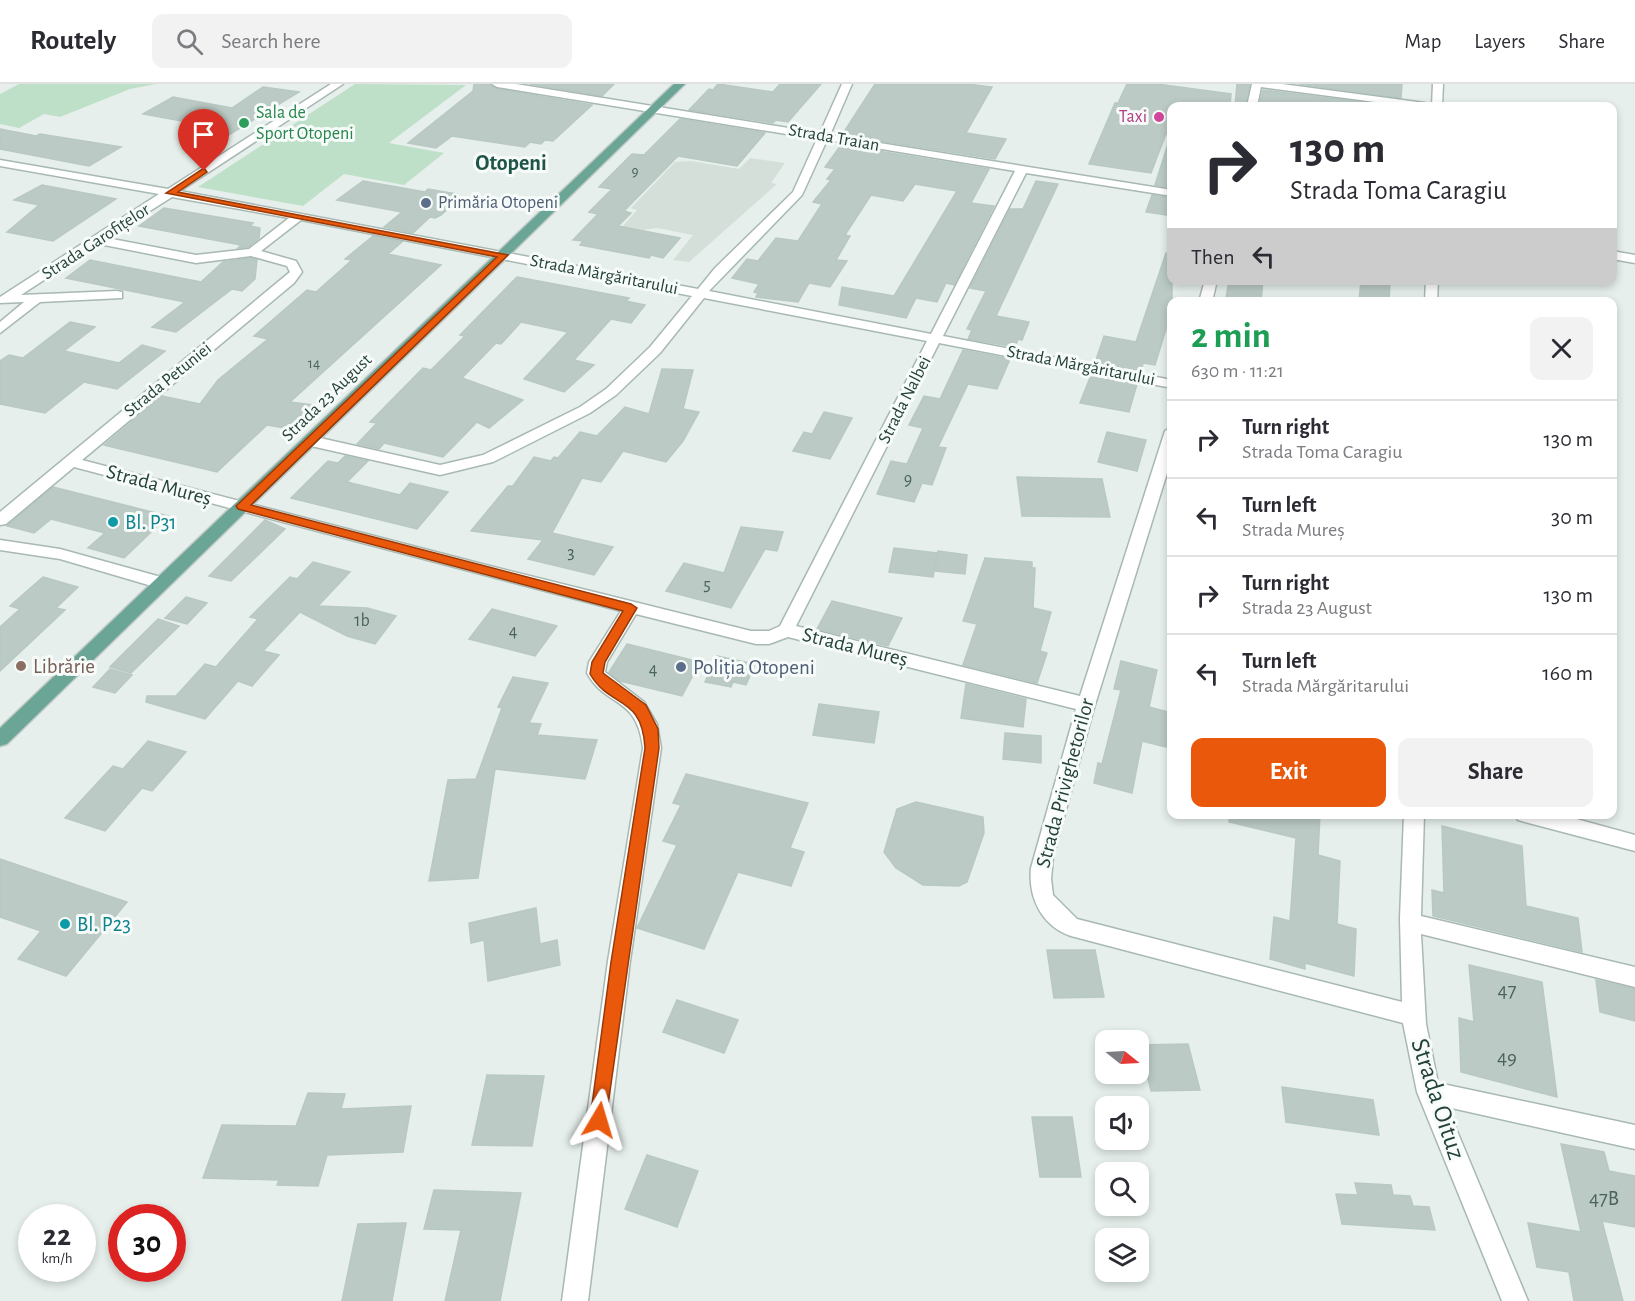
<!DOCTYPE html>
<meta charset="utf-8">
<style>
body{margin:0;font-family:"Alegreya Sans",sans-serif;background:#f2f2f3;color:#2b2b33;height:100vh;display:flex;flex-direction:column;font-size:22px;white-space:nowrap}
*{box-sizing:border-box;margin:0}
p{font-size:20px;color:#7c7c81}
.icon{flex:none;width:33px;height:33px;fill:none;stroke:currentColor;stroke-width:2;stroke-linecap:round;stroke-linejoin:round}
.map{position:relative;flex:1;overflow:hidden}
.panel{position:absolute;left:1167px;top:213px;width:450px;height:522px;display:flex;flex-direction:column;background:#fff;border-radius:12px;box-shadow:0 3px 9px #0003}
.panel>*{flex:none}
.top-card{position:absolute;left:1167px;top:18px;width:450px;height:183px;border-radius:12px;box-shadow:0 3px 9px #0003;background:#fff;color:#2b2b33;overflow:hidden}
.needle{width:39px;rotate:108deg}
.tools{position:absolute;left:1095px;top:946px;display:grid;gap:12px}
.tools a{display:grid;place-items:center;width:54px;height:54px;border-radius:12px;background:#fff;box-shadow:0 3px 9px #0003;font-size:30px}
.speed{position:absolute;left:18px;top:1120px;display:flex;gap:12px;font-size:30px;font-weight:700;text-align:center}
.speed>*{display:grid;place-content:center;width:78px;height:78px;border-radius:50%;background:#fff;box-shadow:0 3px 9px #0003;line-height:1}
.speed small{font-size:15px;font-weight:400}
.speed .limit{border:9px solid #d22;background:#fff;color:#111}
.pin{position:absolute;display:grid;place-items:center;width:51px;height:51px;color:#fff;margin:-62px -26px;border-radius:50% 50% 50% 0;rotate:-45deg;box-shadow:0 0 6px #0007}
.pin .icon{rotate:45deg}
.me{position:absolute;width:66px;margin:-33px;rotate:7deg;stroke-linejoin:round;filter:drop-shadow(0 0 4px #0008)}
.turn{display:flex;align-items:center;gap:21px;height:126px;padding:0 24px;font-size:27px}
.turn .icon{width:78px;height:78px;stroke-width:2.5}
.turn b{display:block;font-size:42px;line-height:51px}
.then{display:flex;align-items:center;height:57px;padding:0 24px;background:#0003;gap:12px;font-size:22px}
.round{display:grid;place-items:center;flex:none;width:63px;height:63px;border-radius:12px;background:#f2f2f3}
.overview{display:flex;align-items:center;justify-content:space-between;height:102px;padding:0 24px}
h1{font-size:36px;font-weight:700;line-height:45px;color:#1e9e55}
.button{display:flex;gap:12px;margin-top:auto;padding:12px 24px}
.button a{flex:1;height:69px;border-radius:12px;background:#ea580c;color:#fff;font-size:24px;font-weight:700;line-height:69px;text-align:center}
.button a+a{background:#f2f2f3;color:#2b2b33}
ul{padding:0;list-style:none}
li{display:flex;align-items:center;gap:18px;height:78px;padding:0 24px;border-top:2px solid #e1e1e2}
li div{flex:1}
li b{display:block;font-size:22px}
li em{font-style:normal}
header{display:flex;align-items:center;gap:36px;box-sizing:border-box;height:84px;padding:0 30px;background:#fff;border-bottom:2px solid #e1e1e2}
header strong{font-size:28px}
nav{display:flex;gap:33px;margin-inline-start:auto;font-size:21px}
.search{width:420px;height:54px;background:#f2f2f3;display:flex;align-items:center;gap:15px;box-sizing:border-box;padding:0 21px;border-radius:12px;color:#7c7c81;font-size:22px}
.map>svg:first-child{display:block}
.built{fill:#d4dfda}
.green{fill:#bfe0c8}
.building{fill:#bbcac4;stroke:#b8c9c2;stroke-width:1.5}
.lines{fill:none;stroke-linecap:round;stroke-linejoin:round}
.minor-casing{stroke:#a8b8b2;stroke-width:3}
.major-casing{stroke:#c2cac8;stroke-width:3}
.minor{fill:#fff;fill-rule:evenodd}
.major{fill:#6aa596;fill-rule:evenodd}
.route{fill:#ea580c;stroke:#983908;stroke-width:1.5}
.hotel-dot{fill:#d1479c;stroke:#f7fbf9;stroke-width:2}
.leisure-dot{fill:#2e9e5b;stroke:#f7fbf9;stroke-width:2}
.service-dot{fill:#5c6f8a;stroke:#f7fbf9;stroke-width:2}
.culture-dot{fill:#0f9aa8;stroke:#f7fbf9;stroke-width:2}
.education-dot{fill:#8d6e63;stroke:#f7fbf9;stroke-width:2}
.labels{text-anchor:middle;dominant-baseline:central;stroke-width:6;stroke-linejoin:round;paint-order:stroke}
.far-number-label{font-size:15px;fill:#4a645c}
.far-leisure-label{font-size:18px;fill:#27864d;stroke:#f7fbf9;text-anchor:start}
.far-hotel-label{font-size:18px;fill:#b23c85;stroke:#f7fbf9;text-anchor:end}
.far-street-label{font-size:18px;fill:#24423a;stroke:#f7fbf9}
.far-service-label{font-size:18px;fill:#4e5e75;stroke:#f7fbf9;text-anchor:start}
.number-label{font-size:18px;fill:#4a645c}
.street-label{font-size:21px;fill:#24423a;stroke:#f7fbf9}
.culture-label{font-size:21px;fill:#0d838f;stroke:#f7fbf9;text-anchor:start}
.education-label{font-size:21px;fill:#785e54;stroke:#f7fbf9;text-anchor:start}
.service-label{font-size:21px;fill:#4e5e75;stroke:#f7fbf9;text-anchor:start}
.near-number-label{font-size:21px;fill:#4a645c}
.far-district-label{font-size:22px;font-weight:bold;fill:#1f5548;stroke:#f7fbf9}
.near-street-label{font-size:26px;fill:#24423a;stroke:#f7fbf9}
</style>
<header>
<strong>Routely</strong>
<div class="search"><svg class="icon" aria-label="search" viewBox="0 0 24 24"><circle cx="10" cy="10" r="6"/><path d="M15 15l6 6"/></svg>Search here</div>
<nav><a>Map</a><a>Layers</a><a>Share</a></nav>
</header>
<div class="map">
<svg width="1635" height="1217" viewBox="0 0 1635 1217">
<rect width="100%" height="100%" fill="#e6efeb"/>
<path class="built" d="M750,74L785,79L771,99L777,100L689,178L673,176L693,151L657,144L642,146L622,143L637,126L631,124L675,78L691,77L739,85Z"/>
<g class="green">
<path d="M19,0H156L130,5L60,33L44,30L19,44L0,40V10Z"/>
<path d="M355,0L466,1L389,59L444,69L404,101L344,90L303,122L198,103Z"/>
</g>
<g class="building">
<path d="M474,0H490L497,5L592,21L553,57L545,56L541,60L530,58L525,63L452,52L436,64L408,59L473,7Z"/>
<path d="M530,0H614L602,12Z"/>
<path d="M718,0L773,8L780,0H821L788,38L776,36L773,39L689,26L709,5L713,6Z"/>
<path d="M875,0H967L992,3L966,49L1006,55L995,75L842,51Z"/>
<path d="M1127,0H1157L1231,10L1230,22H1172V34L1151,89L1089,80L1115,19H1118Z"/>
<path d="M1237,0H1250L1245,22H1235Z"/>
<path d="M1299,0H1402L1401,14Z"/>
<path d="M263,3L299,8L204,66L209,42L143,30L173,13L232,24Z"/>
<path d="M1263,6L1392,22H1259Z"/>
<path d="M680,35L765,49L737,82L678,72L624,127L631,129L618,142L680,154L663,174L651,171L649,174L580,161L583,157L573,156L598,130L589,128L612,105L599,103L632,70L644,71Z"/>
<path d="M0,45L36,52L40,50L121,63L89,82L0,65Z"/>
<path d="M841,61L989,85L971,119L994,122L954,201L946,199L937,218L916,214L906,234L839,221L842,203L894,212L957,107L915,100L903,117L871,111L845,151L850,152L836,176L847,177L830,203L809,199L798,218L756,213L758,209L754,208L759,200L732,194L747,175L758,177L776,154L798,157L822,120L813,118L831,96L827,95L835,85L825,83Z"/>
<path d="M1167,63H1172V104L1155,101Z"/>
<path d="M363,97L425,108L428,105L457,110L454,113L460,114L441,131L435,134L430,133L413,149L384,143L402,128L337,116Z"/>
<path d="M1036,97L1058,100L996,232L1029,238L1022,256L1018,255L1015,263L968,255L972,246L967,245L986,207L970,204L1010,125H1023Z"/>
<path d="M42,101L116,115L53,157L7,148L39,121L14,116Z"/>
<path d="M1152,111L1172,114V132L1146,128Z"/>
<path d="M164,124L253,139L250,142L260,144L259,154L248,163L238,164L241,161L139,142Z"/>
<path d="M373,152L402,158L388,170L441,181L290,318L314,321L296,346L267,341L217,388L104,361L162,312L200,320L218,296L268,255L254,252L307,206L316,208L352,176L345,175Z"/>
<path d="M1166,169L1172,170V242H1167L1155,281L1143,279L1141,288L1095,279L1104,252L1136,258Z"/>
<path d="M251,174L257,176L255,195L242,207L232,205L176,248L152,243L185,218L66,194L90,176L201,198L223,178Z"/>
<path d="M517,193L629,214L626,217L645,221L631,239L611,235L574,276L594,281L564,308L524,295L568,248L521,238L501,260L496,259L462,294L523,316L489,344L477,338L443,373L384,359L379,365L357,360L377,339L370,338L423,284L431,286L465,252L460,251Z"/>
<path d="M1229,196H1263L1261,218L1226,214Z"/>
<path d="M1361,196H1390L1389,218H1359Z"/>
<path d="M70,238L95,243L64,267L119,279L142,261L165,267L117,305L84,298L45,329L0,320V277L9,271L23,274Z"/>
<path d="M963,266L1010,275L997,305L968,300L938,363L946,364L932,401L922,399L914,418L877,410L891,377L907,380L923,344L909,341L924,312L940,315Z"/>
<path d="M662,285L693,286L683,325L699,328L683,357L666,378L623,367L601,398L582,394L552,449L613,463L594,491L528,475L543,456L471,447L508,402H513L534,373L551,377L554,373L558,374L580,348L597,352L625,323L649,330Z"/>
<path d="M1091,291L1137,300L1129,328L1080,319Z"/>
<path d="M824,328L852,334L830,375L793,367L804,348L812,350Z"/>
<path d="M1107,348L1146,356L1137,387L1098,378Z"/>
<path d="M345,372L368,377L347,398L400,411L410,399L448,408L417,445L291,414L328,377L338,379Z"/>
<path d="M1017,393L1102,395L1110,433L1022,432Z"/>
<path d="M53,403L168,432L124,474L88,464L105,449L51,435L34,449L7,442Z"/>
<path d="M265,436L285,445L231,497L209,492Z"/>
<path d="M741,443L783,448L777,467L765,465L731,524L666,507L684,479L724,489Z"/>
<path d="M894,464L937,469L933,493L889,488Z"/>
<path d="M938,467L967,471L965,490L935,487Z"/>
<path d="M985,474L1032,478V484H1035L1033,524L1051,528L1040,567L1047,569L1037,599L963,581L977,540L963,537Z"/>
<path d="M313,478L350,488L318,522L367,524L396,532L375,560L347,552L300,528L263,567L279,571L252,602L238,597L205,635L146,618L147,612H176L205,580L216,583L258,535L250,533L290,493L297,495Z"/>
<path d="M43,493L78,503L56,524L65,526L0,587V543L20,525L10,522Z"/>
<path d="M186,513L207,519L187,540L165,534Z"/>
<path d="M832,517L902,534L888,562L817,545Z"/>
<path d="M492,525L557,542L535,572L469,555Z"/>
<path d="M158,535L179,542L131,589L110,583Z"/>
<path d="M627,560L700,578L682,612L620,597L609,588Z"/>
<path d="M717,572L755,580L746,601L733,598L731,603L705,598Z"/>
<path d="M1121,577L1157,586L1149,623L1172,629L1166,663L1142,657L1132,709L1094,699L1098,679L1102,680L1121,606L1114,605Z"/>
<path d="M110,585L132,591L115,609L93,603Z"/>
<path d="M513,593L548,599L529,639L541,640L537,651L597,656L585,695L495,685L478,794L429,797L448,696L476,695L502,624L498,623Z"/>
<path d="M966,600L1026,615L1023,643L961,634Z"/>
<path d="M819,620L879,628L874,659L813,651Z"/>
<path d="M1005,649L1041,652V679L1003,675Z"/>
<path d="M148,657L186,668L152,707L142,704L105,747L65,734L113,682L123,685Z"/>
<path d="M686,690L808,719L790,764L804,768L791,802L738,788L704,865L637,844L677,761L663,757L681,721L673,719Z"/>
<path d="M916,718L983,733L984,749L967,798L959,802L923,801L896,784L884,768L897,725Z"/>
<path d="M1230,730H1320L1318,771L1340,777L1337,840L1356,845L1354,892L1305,879V885L1270,875L1274,833L1290,837L1296,754L1229,738Z"/>
<path d="M1442,742L1522,762L1526,822L1578,834L1582,868L1433,832L1432,806L1444,809Z"/>
<path d="M0,775L127,818L66,892L18,875L41,847L0,833Z"/>
<path d="M536,824L540,860L557,856L560,881L488,897L484,856L471,859L469,839Z"/>
<path d="M1047,866H1095L1104,913L1054,914Z"/>
<path d="M1469,881L1542,898L1557,1013L1461,988L1459,934L1474,938Z"/>
<path d="M1596,896L1635,905V937L1600,928Z"/>
<path d="M677,916L738,936L724,969L663,948Z"/>
<path d="M1188,960L1200,1006L1151,1007L1140,961Z"/>
<path d="M487,991L544,992L532,1062L472,1061Z"/>
<path d="M1282,1003L1373,1016L1379,1051L1286,1038Z"/>
<path d="M308,1009L345,1010L341,1025L411,1022L403,1068L327,1071L318,1102L277,1101L279,1096L203,1094L222,1041L296,1042Z"/>
<path d="M1032,1033H1072L1081,1093H1040Z"/>
<path d="M1561,1060L1604,1068L1609,1087L1635,1092V1143L1602,1137L1623,1217H1574L1569,1188L1537,1183L1528,1139L1581,1148Z"/>
<path d="M647,1071L698,1087L677,1143L625,1125Z"/>
<path d="M1355,1099L1391,1101L1393,1111L1410,1112L1413,1122L1429,1123L1435,1146L1342,1140L1336,1110L1358,1111Z"/>
<path d="M434,1106L521,1109L500,1217H445L461,1146L424,1145Z"/>
<path d="M406,1139L392,1217H342L358,1140Z"/>
</g>
<g class="lines">
<g class="minor-casing">
<g id="minor">
<path d="M331,0H343L180,107L698,205L715,184L793,108L817,55L497,3L492,0H516L820,49L842,0H852L830,51L1172,106V112L1026,89L943,252L1172,296V304L939,259L796,542L1080,612L1165,347L1172,343V373L1094,624L1053,773L1051,795L1053,811L1077,835L1402,918L1400,835L1404,730H1424L1421,832L1635,883V903L1421,850L1426,940L1438,999L1635,1041V1065L1447,1023L1528,1217H1502L1417,1008L1403,939L1071,852C1042,842 1028,814 1031,784L1076,625L788,553L769,560H756L636,530L607,578L605,588L644,618L657,640L661,664L630,877L588,1217H562L608,877L643,664C637,611 606,624 587,589L589,578L621,527L74,383L6,440L0,441V428L290,188L287,182L251,172L196,179L99,160L21,211L117,207L122,208V214L40,218L0,249V238L24,218L0,219V213L159,110L0,82V76L168,105ZM827,56L1015,87L931,250L709,207L802,111ZM172,113L289,134L249,165L196,171L107,154ZM301,136L692,212L650,263L606,305L580,323L483,371L440,381L311,352L304,357L311,362L440,391L493,378L590,329L616,311L660,269L704,214L927,257L780,542L769,547H751L482,480L82,376L294,199L302,188L296,177L261,167Z"/>
<path d="M1252,0H1282L1425,19L1430,22H1406L1261,3L1257,22H1247Z"/>
<path d="M1433,0H1443L1442,22H1432Z"/>
<path d="M1612,167L1635,171V179L1612,175Z"/>
<path d="M1205,196H1217L1212,218H1199Z"/>
<path d="M1426,196H1438L1437,218H1425Z"/>
<path d="M0,456L60,465L168,495L170,499L162,505L60,475L0,466Z"/>
<path d="M1515,730H1558L1635,751V767L1525,738L1518,736Z"/>
</g>
</g>
<g class="major-casing">
<path id="major" d="M674,0H685L7,660L0,662V644Z"/>
</g>
<use href="#minor" class="minor"/>
<use href="#major" class="major"/>
</g>
<path class="route" d="M204,84L207,88L178,108L508,171L251,421L631,520L637,524L605,578L603,589L646,621L658,645L659,664L605,1042L599,1045L592,1042L590,1036L611,878L645,664C642,610 610,625 590,590L592,578L623,527L238,425L236,422L497,173L166,109Z"/>
<circle class="hotel-dot" cx="1159" cy="33" r="6"/>
<circle class="leisure-dot" cx="244" cy="39" r="6"/>
<g class="service-dot">
<circle cx="426" cy="119" r="6"/>
<circle cx="681" cy="583" r="6"/>
</g>
<g class="culture-dot">
<circle cx="113" cy="438" r="6"/>
<circle cx="65" cy="840" r="6"/>
</g>
<circle class="education-dot" cx="21" cy="582" r="6"/>
<g class="labels">
<g class="far-number-label">
<text x="635" y="87">9</text>
<text x="314" y="279">14</text>
</g>
<g class="far-leisure-label">
<text x="256" y="29">Sala de<tspan x="256" dy="21">Sport Otopeni</tspan></text>
</g>
<g class="far-hotel-label">
<text x="1147" y="33">Taxi</text>
</g>
<g class="far-street-label">
<text transform="translate(834 54) rotate(10)">Strada Traian</text>
<text transform="translate(96 158) rotate(-33)">Strada Garofițelor</text>
<text transform="translate(604 191) rotate(11)">Strada Mărgăritarului</text>
<text transform="translate(1081 282) rotate(11)">Strada Mărgăritarului</text>
<text transform="translate(168 296) rotate(-39)">Strada Petuniei</text>
<text transform="translate(327 314) rotate(-44)">Strada 23 August</text>
<text transform="translate(905 316) rotate(-63)">Strada Nalbei</text>
</g>
<g class="far-service-label">
<text x="438" y="119">Primăria Otopeni</text>
</g>
<g class="number-label">
<text x="908" y="396">9</text>
<text x="571" y="469">3</text>
<text x="707" y="501">5</text>
<text x="362" y="537">1b</text>
<text x="513" y="548">4</text>
<text x="653" y="586">4</text>
</g>
<g class="street-label">
<text transform="translate(159 401) rotate(15)">Strada Mureș</text>
<text transform="translate(855 563) rotate(14)">Strada Mureș</text>
<text transform="translate(1065 699) rotate(-75)">Strada Privighetorilor</text>
</g>
<g class="culture-label">
<text x="125" y="438">Bl. P31</text>
<text x="77" y="840">Bl. P23</text>
</g>
<g class="education-label">
<text x="33" y="582">Librărie</text>
</g>
<g class="service-label">
<text x="693" y="583">Poliția Otopeni</text>
</g>
<g class="near-number-label">
<text x="1507" y="906">47</text>
<text x="1507" y="973">49</text>
<text x="1604" y="1114">47B</text>
</g>
<g class="far-district-label">
<text x="511" y="79">Otopeni</text>
</g>
<g class="near-street-label">
<text transform="translate(1438 1015) rotate(72)">Strada Oituz</text>
</g>
</g>
</svg>
<div class="tools">
<a><svg class="needle" viewBox="-14 -14 28 28"><path d="M0-13l5 13h-10z" fill="#e53935"/><path d="M0 13l5-13h-10z" fill="#7c7c81"/></svg></a>
<a><svg class="icon" aria-label="sound" viewBox="0 0 24 24"><path d="M4 9h4l5-4v14l-5-4H4zM17 9q2 3 0 6"/></svg></a>
<a><svg class="icon" aria-label="search" viewBox="0 0 24 24"><circle cx="10" cy="10" r="6"/><path d="M15 15l6 6"/></svg></a>
<a><svg class="icon" aria-label="layers" viewBox="0 0 24 24"><path d="M12 4l9 5-9 5-9-5zM3 14l9 5 9-5"/></svg></a>
</div>
<div class="speed"><div>22<small>km/h</small></div><div class="limit">30</div></div>
<div class="pin" style="left:204px;top:87px;background:#d93025"><svg class="icon" aria-label="arrive" viewBox="0 0 24 24"><path d="M6 21V4h12l-3 4 3 4H6"/></svg></div>
<svg class="me" style="left:599px;top:1036px" viewBox="-20 -20 40 40"><path d="M0-17L14 15 0 8-14 15z" fill="#ea580c" stroke="#fff" stroke-width="4"/></svg>
<div class="top-card">
<div class="turn"><svg class="icon" aria-label="right" viewBox="0 0 24 24"><path d="M7 20v-9h11M14 6l5 5-5 5"/></svg><div><b>130 m</b>Strada Toma Caragiu</div></div>
<div class="then">Then<svg class="icon" aria-label="left" viewBox="0 0 24 24"><path d="M17 20v-9H6M10 6l-5 5 5 5"/></svg></div>
</div>
<section class="panel">
<div class="overview"><div><h1>2 min</h1><p>630 m · 11:21</p></div><a class="round"><svg class="icon" aria-label="close" viewBox="0 0 24 24"><path d="M6 6l12 12M18 6L6 18"/></svg></a></div>
<ul>
<li><svg class="icon" aria-label="right" viewBox="0 0 24 24"><path d="M7 20v-9h11M14 6l5 5-5 5"/></svg><div><b>Turn right</b><p>Strada Toma Caragiu</p></div><em>130 m</em></li>
<li><svg class="icon" aria-label="left" viewBox="0 0 24 24"><path d="M17 20v-9H6M10 6l-5 5 5 5"/></svg><div><b>Turn left</b><p>Strada Mureș</p></div><em>30 m</em></li>
<li><svg class="icon" aria-label="right" viewBox="0 0 24 24"><path d="M7 20v-9h11M14 6l5 5-5 5"/></svg><div><b>Turn right</b><p>Strada 23 August</p></div><em>130 m</em></li>
<li><svg class="icon" aria-label="left" viewBox="0 0 24 24"><path d="M17 20v-9H6M10 6l-5 5 5 5"/></svg><div><b>Turn left</b><p>Strada Mărgăritarului</p></div><em>160 m</em></li>
</ul>
<div class="button"><a>Exit</a><a>Share</a></div>
</section>
</div>
